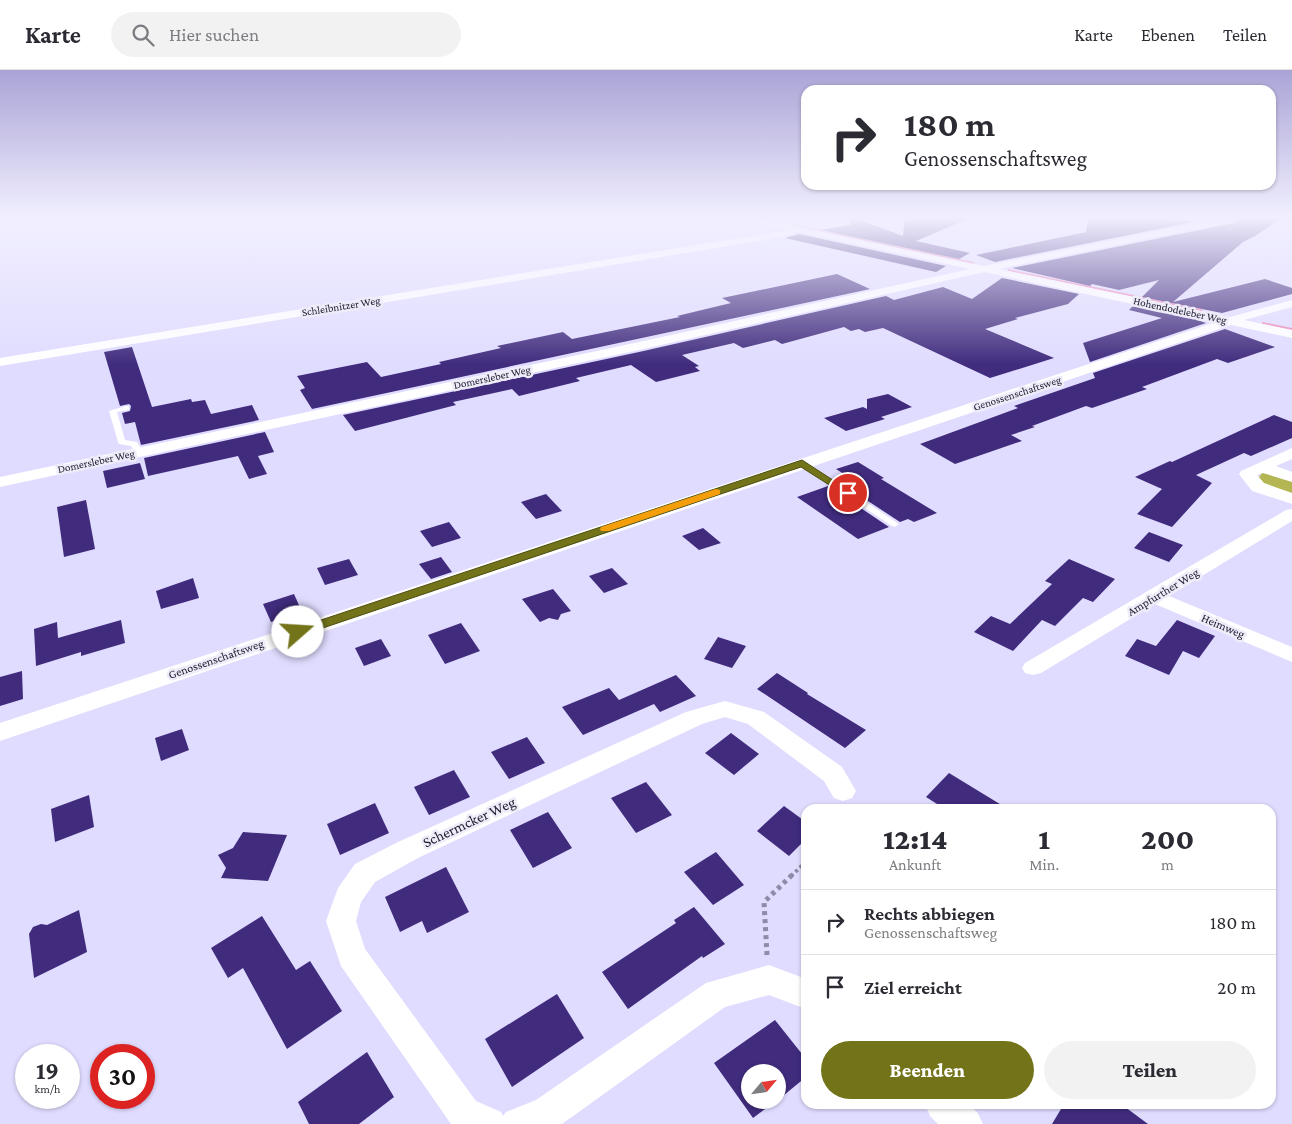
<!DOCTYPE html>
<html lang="de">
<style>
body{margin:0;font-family:"Crimson Pro",serif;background:#f2f2f3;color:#2b2b33;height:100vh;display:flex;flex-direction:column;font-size:19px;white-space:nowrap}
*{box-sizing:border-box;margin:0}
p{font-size:16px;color:#7c7c81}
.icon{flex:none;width:28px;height:28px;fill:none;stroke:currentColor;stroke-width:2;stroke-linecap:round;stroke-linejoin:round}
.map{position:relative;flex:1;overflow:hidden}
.side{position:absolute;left:801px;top:734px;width:475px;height:305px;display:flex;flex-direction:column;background:#fff;border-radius:15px;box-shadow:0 1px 4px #0004}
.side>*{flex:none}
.hud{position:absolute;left:801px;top:15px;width:475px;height:105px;border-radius:15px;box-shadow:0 1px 4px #0004;background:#fff;color:#2b2b33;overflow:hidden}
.needle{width:32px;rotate:61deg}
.buttons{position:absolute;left:741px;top:994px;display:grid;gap:10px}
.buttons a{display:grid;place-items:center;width:45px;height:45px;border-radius:50%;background:#fff;box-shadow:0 1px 4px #0004;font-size:25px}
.speed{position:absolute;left:15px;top:974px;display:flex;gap:10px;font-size:25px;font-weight:700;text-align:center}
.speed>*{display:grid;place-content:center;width:65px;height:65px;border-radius:50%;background:#fff;box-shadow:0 1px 4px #0004;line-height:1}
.speed small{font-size:12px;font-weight:400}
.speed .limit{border:8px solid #d22;background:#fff;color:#111}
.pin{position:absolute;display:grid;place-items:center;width:42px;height:42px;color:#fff;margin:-21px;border:2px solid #fff;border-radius:50%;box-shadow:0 1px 5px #0007}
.me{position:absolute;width:55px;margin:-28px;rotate:71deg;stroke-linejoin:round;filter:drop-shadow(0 0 4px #0008)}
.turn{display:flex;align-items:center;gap:18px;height:105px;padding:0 20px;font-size:22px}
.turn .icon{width:65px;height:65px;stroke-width:2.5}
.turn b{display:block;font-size:35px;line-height:42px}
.eta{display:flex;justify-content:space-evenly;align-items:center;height:85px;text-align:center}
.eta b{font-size:30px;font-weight:800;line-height:35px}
.primary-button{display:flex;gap:10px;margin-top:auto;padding:10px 20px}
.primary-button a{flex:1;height:58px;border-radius:30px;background:#73741a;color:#fff;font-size:20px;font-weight:800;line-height:58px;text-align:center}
.primary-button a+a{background:#f2f2f3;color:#2b2b33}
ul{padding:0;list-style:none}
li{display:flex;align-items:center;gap:15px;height:65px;padding:0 20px;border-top:1px solid #e1e1e2}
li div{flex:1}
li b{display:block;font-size:19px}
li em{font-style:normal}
header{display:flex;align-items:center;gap:30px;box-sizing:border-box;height:70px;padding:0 25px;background:#fff;border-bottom:1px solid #e1e1e2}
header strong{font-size:24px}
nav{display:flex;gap:28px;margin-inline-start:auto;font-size:18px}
.search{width:350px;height:45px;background:#f2f2f3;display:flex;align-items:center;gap:12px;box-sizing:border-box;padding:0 18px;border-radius:28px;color:#7c7c81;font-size:19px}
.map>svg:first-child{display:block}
.green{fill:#b4b653}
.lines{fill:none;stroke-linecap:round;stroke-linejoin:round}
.stream{fill:#ee8bbb;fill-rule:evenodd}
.building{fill:#402b7d}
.path-far1{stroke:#8e8aa7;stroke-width:4;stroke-dasharray:3 3;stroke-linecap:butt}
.path{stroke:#8e8aa7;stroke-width:5;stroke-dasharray:4 4;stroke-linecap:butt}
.lane{fill:#fff;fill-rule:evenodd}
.street{fill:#fff;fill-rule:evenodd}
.route{fill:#73741a;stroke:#4b4b11}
.slow{fill:#f59e0b}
.labels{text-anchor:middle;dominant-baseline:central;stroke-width:5;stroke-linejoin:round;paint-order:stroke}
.far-street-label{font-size:11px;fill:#232035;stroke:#edecf8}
.street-label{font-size:12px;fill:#232035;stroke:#edecf8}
.near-street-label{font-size:15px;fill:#232035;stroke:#edecf8}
</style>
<header>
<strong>Karte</strong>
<div class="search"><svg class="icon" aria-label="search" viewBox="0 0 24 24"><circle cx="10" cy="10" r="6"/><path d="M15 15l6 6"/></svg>Hier suchen</div>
<nav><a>Karte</a><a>Ebenen</a><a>Teilen</a></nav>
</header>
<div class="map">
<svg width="1292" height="1054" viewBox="0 0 1292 1054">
<rect width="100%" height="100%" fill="#e0dcff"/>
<path class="green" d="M1262,403L1271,404L1292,411V425L1262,414L1257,410Z"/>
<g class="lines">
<g class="stream">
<path d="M757,148L777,150L779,151L777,152L758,149Z"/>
<path d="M792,154L973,192L975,193L973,194L793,156Z"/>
<path d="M1008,199L1201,239L1203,240L1201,241L1009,201H1008Z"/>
<path d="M1262,252L1292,258V260L1262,254Z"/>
</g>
</g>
<g class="building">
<path d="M850,148H855L903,166L905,148H970L916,171L970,183L959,189L821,160L850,155Z"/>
<path d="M1088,148H1174L1193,152L995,192L976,185L1086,162Z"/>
<path d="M1240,148H1282L1255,166L1243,172L1173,232L1265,209L1292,218V224L1222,243L1142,227L1159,210L1119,220L1092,214L1090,216L1012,198L1234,153Z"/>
<path d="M799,164L946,196L936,202L785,168Z"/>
<path d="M837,204L870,219L312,339L300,320L305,318L297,306L367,292L381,307L441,294L439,292L501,278L497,276L563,262L572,269L680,247L677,246L731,233L722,228Z"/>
<path d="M1002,208L1079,224L1068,234L1015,248L1018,249L985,259L1054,288L990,308L883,258L865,262L859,259L851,261L844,257L782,274L775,270L743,278L734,273L682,285L699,296L695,297L700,301L656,312L631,295L576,308L580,311L519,326L512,319L453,332L456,335L355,361L343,345L639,282L886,226L894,230L943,217L972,229Z"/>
<path d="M1133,236L1198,250L1206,253L1090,292L1083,273L1162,248L1129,240Z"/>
<path d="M1225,259L1275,277L1228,293L1217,289L1142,317L1147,319L1092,338L1086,336L1032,356L1035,357L1011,365L1022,371L955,394L920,374L1018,338L1014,336L1095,308L1093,303Z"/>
<path d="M132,277L152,337L191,329L192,332L205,330L211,344L252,335L259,350L141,375L135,352L125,354L122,343L130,341L131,336L129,334L120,336L104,282Z"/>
<path d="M888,324L912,337L881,347L885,349L846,361L824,348L863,337L867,339V329Z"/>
<path d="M1274,345L1292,352V368L1251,386L1244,383L1196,405L1212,413L1172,457L1137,444L1162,419L1135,407L1170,391L1172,392Z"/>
<path d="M265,362L274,382L258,386L267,404L249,409L238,386L148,406L144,388Z"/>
<path d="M858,392L884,408L881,409L937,443L914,452L908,449L900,452L839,412L850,408L836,399Z"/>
<path d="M140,393L145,409L107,418L103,401Z"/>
<path d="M828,416L889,457L858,469L797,427Z"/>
<path d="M546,424L562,441L536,449L521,432Z"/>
<path d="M86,430L95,479L64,487L57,437Z"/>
<path d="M449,452L461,468L432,477L420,461Z"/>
<path d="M703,458L721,473L699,480L682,466Z"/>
<path d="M1149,462L1183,475L1169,492L1134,478Z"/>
<path d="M441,487L452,502L431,509L419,494Z"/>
<path d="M349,489L358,505L325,515L317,498Z"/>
<path d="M1069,489L1115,509L1093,532L1083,528L1055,556L1042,550L1013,581L974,562L991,546L1010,554L1052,514L1045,511Z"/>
<path d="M612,498L628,514L604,523L589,506Z"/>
<path d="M193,508L199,528L161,539L156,521Z"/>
<path d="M553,519L571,541L561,544L558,550L549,548L540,552L522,529Z"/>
<path d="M294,524L302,542L271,552L263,534Z"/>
<path d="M121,550L125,573L81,586V582L36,596L34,559L57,552L58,568Z"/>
<path d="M1177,550L1215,566L1199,588L1183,581L1169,605L1125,586L1137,569L1156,576Z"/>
<path d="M461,553L480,581L445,594L428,565Z"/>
<path d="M718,567L746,576L732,598L704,589Z"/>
<path d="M381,569L391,586L364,596L355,578Z"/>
<path d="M22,601L23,629L0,636V607Z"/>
<path d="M777,603L808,623L807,624L866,660L845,678L757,619Z"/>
<path d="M676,605L696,626L660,642L654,634L583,665L562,637L609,618L619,630Z"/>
<path d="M182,659L189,680L161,691L155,668Z"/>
<path d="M731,663L759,684L734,705L705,683Z"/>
<path d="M527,667L545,693L509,709L491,682Z"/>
<path d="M454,700L470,727L429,745L414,717Z"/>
<path d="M949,703L1008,739H945L926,727Z"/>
<path d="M646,712L672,745L636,763L611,728Z"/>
<path d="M89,725L94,757L55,772L51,739Z"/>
<path d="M375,733L389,763L340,785L327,754Z"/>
<path d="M784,736L806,752V769L789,786L757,761Z"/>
<path d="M548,742L572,778L533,798L510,760Z"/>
<path d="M243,762L287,765L268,811L221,808L226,798L218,785L233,778Z"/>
<path d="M716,782L744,815L713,835L684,802Z"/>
<path d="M446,797L469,842L427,863L422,851L400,862L385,827Z"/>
<path d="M694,837L725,874L703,888L702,886L628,939L602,902L676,853L674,850Z"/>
<path d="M79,840L87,882L34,908L29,864L33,857L41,854L47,855Z"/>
<path d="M262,846L296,900L310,891L342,941L287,979L243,898L228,908L211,878Z"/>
<path d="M557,924L584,968L512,1017L485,969Z"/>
<path d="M775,950L806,989V1007L778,1030V1002H750V1030H777L753,1048L714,993Z"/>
<path d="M367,982L394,1027L359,1054H309L298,1032Z"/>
<path d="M1064,1034H1121L1148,1054H1052Z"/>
</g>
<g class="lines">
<path class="path-far1" d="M791,806L806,792"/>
<path class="path" d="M767,885L764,832L792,805"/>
<g class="lane">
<path d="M126,336H129V340L117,342L125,370L137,372L143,382L142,384H136L131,376L119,374L118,372L109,341Z"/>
<path d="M799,391H805L899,454L895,457L892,456L799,395Z"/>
</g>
<g class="street">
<path d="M741,148H756L984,196L1223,148H1238L1234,151L999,199L1230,247L1292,230V237L1244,250L1292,260V268L1231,255L0,671V653L1216,252L984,202L639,280L0,417V407L639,272L970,199L799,162L788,166L0,296V288L788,160L742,150Z"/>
<path d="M1292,378V389L1276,396L1292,402V412L1263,403L1257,405L1264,413L1292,423V434L1252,421L1239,404L1241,401Z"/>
<path d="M1292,439V451L1169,526L1292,577V592L1155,534L1041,603L1033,605L1025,603L1022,598L1025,593L1286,440Z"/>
<path d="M725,631L764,642L842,697L856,721L852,728L843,731L834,728L824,711L748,654L725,647L702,654L418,788L375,812L361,832L356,851L365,879L476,1031L501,1042L503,1046L506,1042L536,1030L706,913L769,895L806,909V939L769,925L725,937L562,1054H451L341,896L326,851L338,818L355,794L398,772L686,642Z"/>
<path d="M925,1034H968L977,1042L983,1054H938L930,1046Z"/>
</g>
</g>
<linearGradient id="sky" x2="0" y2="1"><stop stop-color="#aaa4d6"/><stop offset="0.5" stop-color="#f1efff"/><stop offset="1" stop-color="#f1efff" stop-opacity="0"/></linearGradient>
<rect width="1292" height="295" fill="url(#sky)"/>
<path class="route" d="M802,390L853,423L848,426L845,425L801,397L302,565L298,566L292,562L294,559Z"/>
<path class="slow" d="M716,419L720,420V424L609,461H601L600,459L601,457Z"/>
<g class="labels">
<g class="far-street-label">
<text transform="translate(341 236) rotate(-9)">Schleibnitzer Weg</text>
<text transform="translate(1180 240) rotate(12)">Hohendodeleber Weg</text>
<text transform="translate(492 307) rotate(-12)">Domersleber Weg</text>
<text transform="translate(1017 323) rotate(-18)">Genossenschaftsweg</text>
<text transform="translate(96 391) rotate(-12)">Domersleber Weg</text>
</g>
<g class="street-label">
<text transform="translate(1163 522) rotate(-31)">Ampfurther Weg</text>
<text transform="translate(1223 556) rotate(23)">Heimweg</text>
<text transform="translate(216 589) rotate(-19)">Genossenschaftsweg</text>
</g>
<g class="near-street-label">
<text transform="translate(469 752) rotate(-25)">Schermcker Weg</text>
</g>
</g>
</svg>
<div class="buttons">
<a><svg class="needle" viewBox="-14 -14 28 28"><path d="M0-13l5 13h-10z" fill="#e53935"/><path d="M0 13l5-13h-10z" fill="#7c7c81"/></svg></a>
</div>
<div class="speed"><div>19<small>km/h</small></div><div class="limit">30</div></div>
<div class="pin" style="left:848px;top:423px;background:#d93025"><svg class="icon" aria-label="arrive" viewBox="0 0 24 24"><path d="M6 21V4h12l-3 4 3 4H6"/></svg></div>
<svg class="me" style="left:298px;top:562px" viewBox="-20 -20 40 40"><circle r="19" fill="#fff"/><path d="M0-13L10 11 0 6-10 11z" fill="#73741a"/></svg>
<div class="hud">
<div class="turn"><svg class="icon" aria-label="right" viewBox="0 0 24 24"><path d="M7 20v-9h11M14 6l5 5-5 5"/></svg><div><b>180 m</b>Genossenschaftsweg</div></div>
</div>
<section class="side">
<div class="eta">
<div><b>12:14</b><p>Ankunft</p></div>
<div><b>1</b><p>Min.</p></div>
<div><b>200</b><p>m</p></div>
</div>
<ul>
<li><svg class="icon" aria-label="right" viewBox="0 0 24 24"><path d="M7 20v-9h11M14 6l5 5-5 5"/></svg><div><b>Rechts abbiegen</b><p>Genossenschaftsweg</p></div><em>180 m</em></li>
<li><svg class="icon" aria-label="arrive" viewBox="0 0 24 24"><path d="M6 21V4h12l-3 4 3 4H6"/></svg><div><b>Ziel erreicht</b></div><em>20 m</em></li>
</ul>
<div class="primary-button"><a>Beenden</a><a>Teilen</a></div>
</section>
</div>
